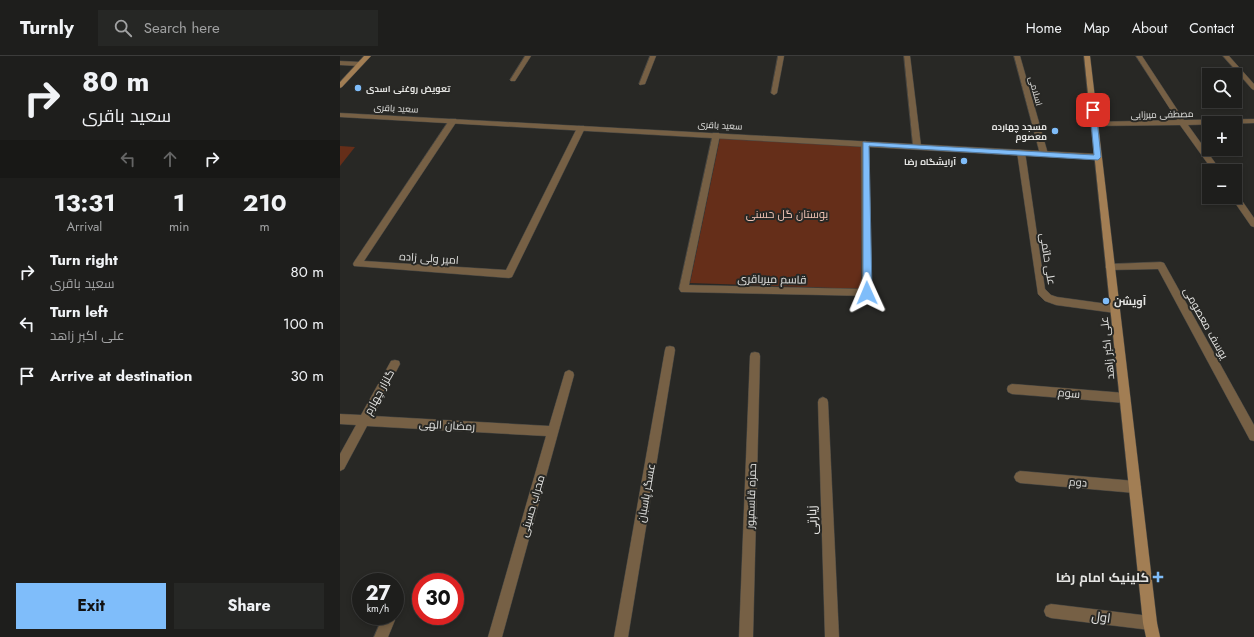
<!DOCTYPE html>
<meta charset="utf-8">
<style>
body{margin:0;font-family:Jost,Cairo,sans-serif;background:#262725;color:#f1f3f6;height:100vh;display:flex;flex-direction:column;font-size:15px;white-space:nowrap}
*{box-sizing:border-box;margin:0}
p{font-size:13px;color:#a1a2a3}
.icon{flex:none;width:22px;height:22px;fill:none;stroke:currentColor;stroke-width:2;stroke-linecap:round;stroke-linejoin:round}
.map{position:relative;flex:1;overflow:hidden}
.drawer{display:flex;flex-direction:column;background:#1e1e1c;width:340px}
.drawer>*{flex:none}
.guide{background:#1e1e1c;color:#f1f3f6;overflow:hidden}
.buttons{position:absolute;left:862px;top:12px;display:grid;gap:8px}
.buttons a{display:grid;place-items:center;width:40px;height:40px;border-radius:0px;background:#1e1e1c;box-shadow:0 2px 6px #0003,0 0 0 1px #3c3c3b;font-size:20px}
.speed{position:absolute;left:12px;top:517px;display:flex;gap:8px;font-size:20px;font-weight:700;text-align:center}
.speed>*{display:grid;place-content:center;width:52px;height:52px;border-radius:50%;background:#1e1e1c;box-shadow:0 2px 6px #0003,0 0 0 1px #3c3c3b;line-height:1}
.speed small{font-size:10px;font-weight:400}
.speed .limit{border:6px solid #d22;background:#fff;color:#111}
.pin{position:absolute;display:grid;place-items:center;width:34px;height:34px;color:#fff;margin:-17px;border-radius:8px;box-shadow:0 2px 6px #0006}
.me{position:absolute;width:44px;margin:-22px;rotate:359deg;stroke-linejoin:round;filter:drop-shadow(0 0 3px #0008)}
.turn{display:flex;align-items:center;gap:14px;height:84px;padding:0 16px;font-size:18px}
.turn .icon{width:52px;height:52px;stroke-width:2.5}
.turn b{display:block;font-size:28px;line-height:34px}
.lanes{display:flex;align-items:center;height:38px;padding:0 16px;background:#0003;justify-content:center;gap:20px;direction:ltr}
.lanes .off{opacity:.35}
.eta{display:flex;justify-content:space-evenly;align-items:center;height:68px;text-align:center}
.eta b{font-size:24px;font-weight:700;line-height:28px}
.primary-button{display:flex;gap:8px;margin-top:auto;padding:8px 16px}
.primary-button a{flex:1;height:46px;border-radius:0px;background:#7fbdfa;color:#111;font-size:16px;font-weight:700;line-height:46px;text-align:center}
.primary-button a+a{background:#262725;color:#f1f3f6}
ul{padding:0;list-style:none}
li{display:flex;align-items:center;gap:12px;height:52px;padding:0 16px}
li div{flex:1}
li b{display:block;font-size:15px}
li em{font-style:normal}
header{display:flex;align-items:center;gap:24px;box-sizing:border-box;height:56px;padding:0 20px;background:#1e1e1c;border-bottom:1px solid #3c3c3b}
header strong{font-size:19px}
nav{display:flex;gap:22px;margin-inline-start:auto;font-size:14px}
.search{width:280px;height:36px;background:#262725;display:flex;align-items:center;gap:10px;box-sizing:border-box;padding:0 14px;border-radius:0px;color:#a1a2a3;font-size:15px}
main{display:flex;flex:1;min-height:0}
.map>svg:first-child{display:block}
.green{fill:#652e19}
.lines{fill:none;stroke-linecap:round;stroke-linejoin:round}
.minor-casing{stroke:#464643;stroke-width:1}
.tertiary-casing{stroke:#464643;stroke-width:1}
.secondary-casing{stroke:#464643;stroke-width:1}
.minor{fill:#766045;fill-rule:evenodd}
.tertiary{fill:#766045;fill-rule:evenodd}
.secondary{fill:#a27e54;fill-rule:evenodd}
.route{fill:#7fbdfa;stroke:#537ba2}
.poi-dot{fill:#7fbdfa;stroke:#282825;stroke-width:1.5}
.labels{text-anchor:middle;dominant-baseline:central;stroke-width:4;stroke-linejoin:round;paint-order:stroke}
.far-poi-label{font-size:9px;font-weight:bold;fill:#e4e4e2;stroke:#282825;text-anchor:end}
.far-street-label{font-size:9px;fill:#e4e4e2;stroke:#282825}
.park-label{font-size:11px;fill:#f3c6b7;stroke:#282825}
.street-label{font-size:11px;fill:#e4e4e2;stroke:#282825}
.poi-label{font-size:11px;font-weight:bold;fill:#e4e4e2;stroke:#282825;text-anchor:start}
.near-street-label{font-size:13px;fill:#e4e4e2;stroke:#282825}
.near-poi-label{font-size:13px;font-weight:bold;fill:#e4e4e2;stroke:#282825;text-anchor:end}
</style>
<header>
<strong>Turnly</strong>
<div class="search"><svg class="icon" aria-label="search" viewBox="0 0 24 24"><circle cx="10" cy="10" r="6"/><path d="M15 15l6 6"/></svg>Search here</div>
<nav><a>Home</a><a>Map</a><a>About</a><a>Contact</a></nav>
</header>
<main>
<section class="drawer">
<div class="guide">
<div class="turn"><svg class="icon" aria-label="right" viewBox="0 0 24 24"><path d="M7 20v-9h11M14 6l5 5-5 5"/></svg><div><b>80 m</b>سعید باقری</div></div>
<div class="lanes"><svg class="icon off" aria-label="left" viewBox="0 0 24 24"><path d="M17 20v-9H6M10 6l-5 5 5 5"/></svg><svg class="icon off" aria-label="ahead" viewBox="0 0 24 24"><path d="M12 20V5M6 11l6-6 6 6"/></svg><svg class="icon" aria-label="right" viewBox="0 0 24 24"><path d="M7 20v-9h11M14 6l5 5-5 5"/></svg></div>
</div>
<div class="eta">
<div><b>13:31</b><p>Arrival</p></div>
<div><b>1</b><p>min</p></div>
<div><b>210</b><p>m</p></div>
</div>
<ul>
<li><svg class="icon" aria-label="right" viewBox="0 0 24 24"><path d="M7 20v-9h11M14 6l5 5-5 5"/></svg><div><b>Turn right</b><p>سعید باقری</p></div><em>80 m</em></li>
<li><svg class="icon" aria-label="left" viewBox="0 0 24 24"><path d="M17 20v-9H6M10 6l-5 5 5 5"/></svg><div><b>Turn left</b><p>علی اکبر زاهد</p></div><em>100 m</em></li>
<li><svg class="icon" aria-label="arrive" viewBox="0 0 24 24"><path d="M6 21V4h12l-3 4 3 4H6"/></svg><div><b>Arrive at destination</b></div><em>30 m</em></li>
</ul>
<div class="primary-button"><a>Exit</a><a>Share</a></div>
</section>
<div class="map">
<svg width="914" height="581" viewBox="0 0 914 581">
<rect width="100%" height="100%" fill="#282825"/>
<g class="green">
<path d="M380,82L521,90V233L350,227Z"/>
<path d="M0,90L15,91L0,110Z"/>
</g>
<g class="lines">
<g class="minor-casing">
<g id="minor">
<path d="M185,0H191L175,25H171L170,24Z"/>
<path d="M310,0H316L305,28L300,29L299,28Z"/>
<path d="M438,0H444L437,37L434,39L431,37Z"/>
<path d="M564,0H570L581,90L577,92L573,90Z"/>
<path d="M674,0H680L708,98L707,100H701L700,98Z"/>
<path d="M796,0H802L844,64L914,63V67L848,69L881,115H873L840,69L751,70L750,68L754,66L837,64Z"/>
<path d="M883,0H889L914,28V34L912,33Z"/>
<path d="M110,63H116L117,65L24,205L166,214L238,70H244L245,72L172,221L169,222L14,210L13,208L14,206Z"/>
<path d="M373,77H379L380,79L349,229L522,233L521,87L525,85L529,87L532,237L530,240L341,236L339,233Z"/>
<path d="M678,94H681L685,96L705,233L711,239L717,241L775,249L778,250L780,253L778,256L775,257L716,249L705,245L698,238L677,96Z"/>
<path d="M895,138L898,139L914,162V171L911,170L891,141H895Z"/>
<path d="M821,206L824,207L914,369V385L910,384L818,213L770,214L765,211L770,208Z"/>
<path d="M330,290L334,291L335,294L288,581H274L325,294L326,291Z"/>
<path d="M415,296L419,297L420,300L413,581H399L410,300L411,297Z"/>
<path d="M55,304L59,305L60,308L33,360L209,370L225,316L229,314L233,316L234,319L162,581H148L206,380L27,370L4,413L0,415V398L16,369L0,368V358L21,359L51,305Z"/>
<path d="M672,328L785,337L789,339L790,342L789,345L785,347L672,338L668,336L667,333L668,330Z"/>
<path d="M483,341L487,343L488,346L499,581H485L478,346L479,343Z"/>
<path d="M680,415L795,425L799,427L801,431L799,435L795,437L680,427L676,425L674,421L676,417Z"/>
<path d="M711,548L810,560L815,562L817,567L815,572L810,574L711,562L706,560L704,555L706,550Z"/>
<path d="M43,560H53L55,564L48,581H34Z"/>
</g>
</g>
<g class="tertiary-casing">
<g id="tertiary">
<path d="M0,5L20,6L23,8L20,10L0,9Z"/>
<path d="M0,57L758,98L762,101L758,104L0,61Z"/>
</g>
</g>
<g class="secondary-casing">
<g id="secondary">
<path d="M24,0H31L2,31L0,32V26Z"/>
<path d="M744,0H750L817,567L820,581H806L803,567Z"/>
</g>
</g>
<use href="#minor" class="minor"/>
<use href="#tertiary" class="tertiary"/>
<use href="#secondary" class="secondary"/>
</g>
<path class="route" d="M753,52L756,54L761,101L758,104L529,90L532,237L527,240L524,239L523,237V86L754,99L750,54Z"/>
<g class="poi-dot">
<circle cx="18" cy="32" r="4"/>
<circle cx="715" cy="75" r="4"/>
<circle cx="624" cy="105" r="4"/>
<circle cx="766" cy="245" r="4"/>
<path d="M816 515h4v4h4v4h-4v4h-4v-4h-4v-4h4z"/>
</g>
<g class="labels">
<g class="far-poi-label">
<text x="26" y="32" text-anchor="start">تعویض روغنی اسدی</text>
<text x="707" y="70">مسجد چهارده<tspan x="707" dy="10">معصوم</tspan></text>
<text x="616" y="105">آرایشگاه رضا</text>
</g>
<g class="far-street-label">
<text transform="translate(696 35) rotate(75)">اسلامی</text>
<text transform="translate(56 52) rotate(3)">سعید باقری</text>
<text transform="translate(822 58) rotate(-1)">مصطفی میرزایی</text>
<text transform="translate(380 69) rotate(3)">سعید باقری</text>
</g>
<g class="park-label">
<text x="447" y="158">بوستان گل حسنی</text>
</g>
<g class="street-label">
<text transform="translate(89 202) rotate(4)">امیر ولی زاده</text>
<text transform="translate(708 203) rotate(81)">علی حاتمی</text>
<text transform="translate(432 223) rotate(1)">قاسم میرباقری</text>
<text transform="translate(866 267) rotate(61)">یوسف معصومی</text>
<text transform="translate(767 292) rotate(-96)">علی اکبر زاهد</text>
<text transform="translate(39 336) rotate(-61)">گلزار چهارم</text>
<text transform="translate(729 337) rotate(5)">سوم</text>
<text transform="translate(107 369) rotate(3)">رمضان الهی</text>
<text transform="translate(738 426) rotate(5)">دوم</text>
<text transform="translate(306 437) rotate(-80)">عسگر پاسبان</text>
<text transform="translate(411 440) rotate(-88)">حمزه قاسمپور</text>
<text transform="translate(192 450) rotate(-74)">محراب حسینی</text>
</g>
<g class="poi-label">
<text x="774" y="245">آویشن</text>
</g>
<g class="near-street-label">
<text transform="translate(472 464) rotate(-92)">زیارتی</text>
<text transform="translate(761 561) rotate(7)">اول</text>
</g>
<g class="near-poi-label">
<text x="809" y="521">کلینیک امام رضا</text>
</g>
</g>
</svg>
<div class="buttons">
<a><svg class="icon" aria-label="search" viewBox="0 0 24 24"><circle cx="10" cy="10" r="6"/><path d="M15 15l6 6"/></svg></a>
<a>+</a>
<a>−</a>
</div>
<div class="speed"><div>27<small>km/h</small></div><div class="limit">30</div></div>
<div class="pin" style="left:753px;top:54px;background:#d93025"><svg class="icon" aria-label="arrive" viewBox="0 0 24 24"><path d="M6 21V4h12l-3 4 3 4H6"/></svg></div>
<svg class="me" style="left:527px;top:237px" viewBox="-20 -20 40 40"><path d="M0-17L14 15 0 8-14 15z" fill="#7fbdfa" stroke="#fff" stroke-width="4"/></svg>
</div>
</main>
